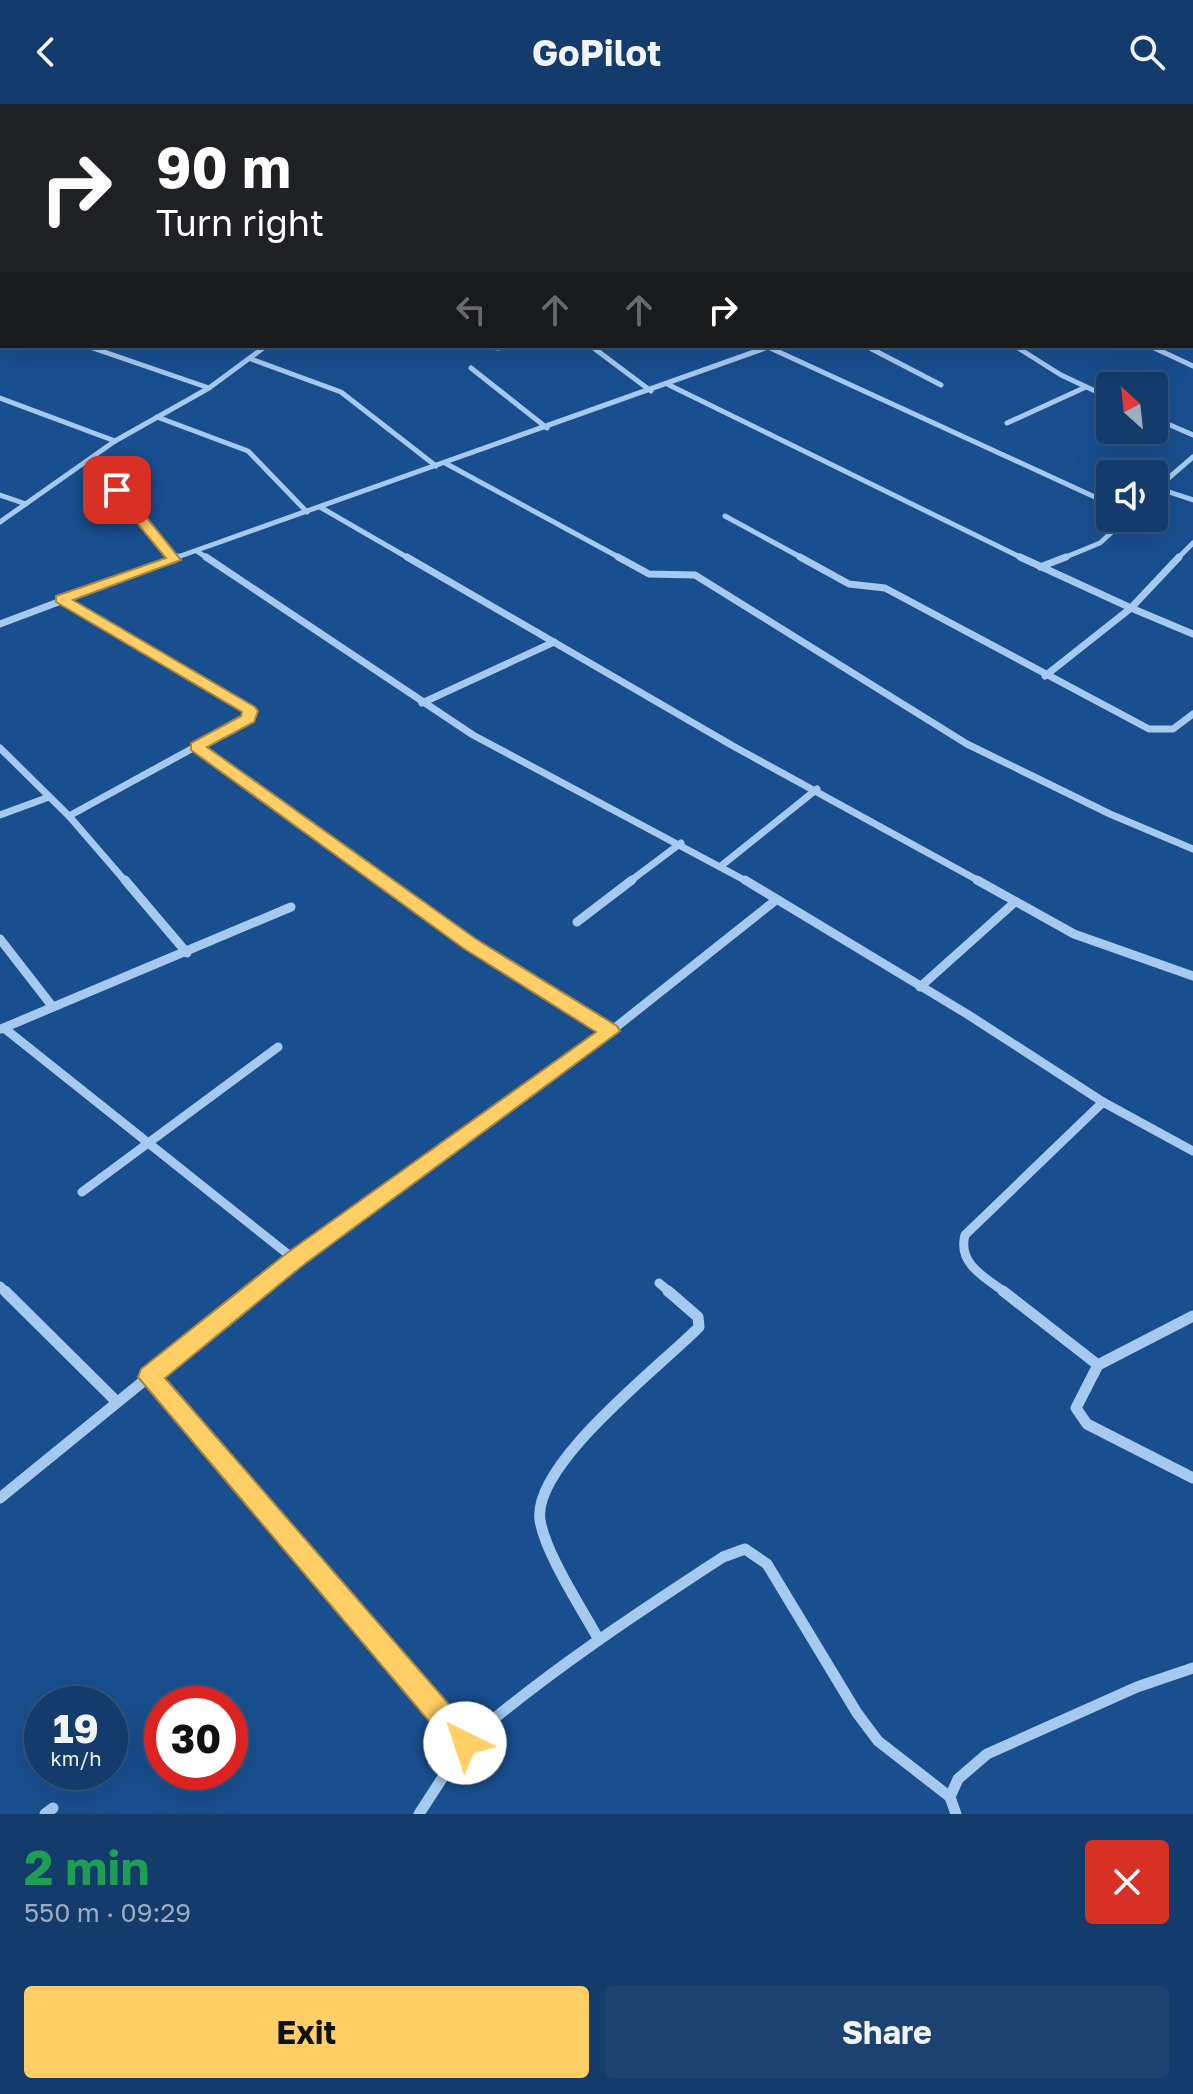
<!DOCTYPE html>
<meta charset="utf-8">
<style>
body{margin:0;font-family:"Golos Text",sans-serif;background:#1c4271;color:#f1f3f6;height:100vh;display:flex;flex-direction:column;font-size:30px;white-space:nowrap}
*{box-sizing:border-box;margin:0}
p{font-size:26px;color:#9dadc1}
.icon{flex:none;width:44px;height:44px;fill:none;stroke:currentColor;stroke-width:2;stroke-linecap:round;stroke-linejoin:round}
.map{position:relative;height:1710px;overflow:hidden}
.details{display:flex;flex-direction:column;background:#133b6b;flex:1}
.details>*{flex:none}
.top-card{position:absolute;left:0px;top:0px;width:1194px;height:244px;box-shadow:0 8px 32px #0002,0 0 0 2px #32557e;background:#202124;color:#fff;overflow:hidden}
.needle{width:52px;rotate:333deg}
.controls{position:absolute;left:1096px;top:268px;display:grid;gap:16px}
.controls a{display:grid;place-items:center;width:72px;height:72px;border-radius:8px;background:#133b6b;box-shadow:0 8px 32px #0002,0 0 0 2px #32557e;font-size:40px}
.speed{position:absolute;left:24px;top:1582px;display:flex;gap:16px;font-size:40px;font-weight:700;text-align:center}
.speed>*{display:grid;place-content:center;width:104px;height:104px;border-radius:50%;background:#133b6b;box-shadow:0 8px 32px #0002,0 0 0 2px #32557e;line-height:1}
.speed small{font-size:20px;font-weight:400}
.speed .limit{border:12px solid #d22;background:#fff;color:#111}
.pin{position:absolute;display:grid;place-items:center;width:68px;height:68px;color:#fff;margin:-34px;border-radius:16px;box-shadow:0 4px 12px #0006}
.me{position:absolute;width:88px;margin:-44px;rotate:319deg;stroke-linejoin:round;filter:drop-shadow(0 0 6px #0008)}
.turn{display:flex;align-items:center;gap:28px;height:168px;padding:0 24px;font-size:36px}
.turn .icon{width:104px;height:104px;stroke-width:2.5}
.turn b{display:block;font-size:56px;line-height:68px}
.lanes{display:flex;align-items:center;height:76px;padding:0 24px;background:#0003;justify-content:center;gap:40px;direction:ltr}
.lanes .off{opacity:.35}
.round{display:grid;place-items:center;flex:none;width:84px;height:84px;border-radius:8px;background:#1c4271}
.overview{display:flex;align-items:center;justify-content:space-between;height:136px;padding:0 24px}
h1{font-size:48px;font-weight:700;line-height:60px;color:#1e9e55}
.action{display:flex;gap:16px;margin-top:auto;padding:16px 24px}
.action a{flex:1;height:92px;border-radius:8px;background:#ffce64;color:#111;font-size:32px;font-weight:700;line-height:92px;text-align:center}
.action a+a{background:#1c4271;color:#f1f3f6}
header{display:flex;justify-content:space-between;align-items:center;height:104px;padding:0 24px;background:#133b6b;font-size:36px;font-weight:700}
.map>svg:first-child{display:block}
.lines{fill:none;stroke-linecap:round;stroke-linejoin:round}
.minor-far4{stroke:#a6c9ef;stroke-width:4}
.minor-far3{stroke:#a6c9ef;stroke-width:5}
.minor-far2{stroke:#a6c9ef;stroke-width:7}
.minor-far1{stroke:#a6c9ef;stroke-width:9}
.minor{stroke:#a6c9ef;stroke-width:11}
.route{fill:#ffce64;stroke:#a68641;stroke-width:2}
</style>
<header><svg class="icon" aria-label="back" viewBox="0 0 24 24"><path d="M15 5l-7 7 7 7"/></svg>GoPilot<svg class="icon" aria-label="search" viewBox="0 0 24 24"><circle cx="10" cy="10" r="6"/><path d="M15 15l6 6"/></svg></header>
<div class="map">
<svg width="1193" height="1710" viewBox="0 0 1193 1710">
<rect width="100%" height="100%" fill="#194f8f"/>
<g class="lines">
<g class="minor-far4">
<path d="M7,0L11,1"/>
<path d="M166,0L171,2"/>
<path d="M357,0L364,2"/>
<path d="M480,0L487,2"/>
<path d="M613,0L620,2"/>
<path d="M683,0L694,2"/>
<path d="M1110,0L1118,2"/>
<path d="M102,2L110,0"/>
</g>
<g class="minor-far3">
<path d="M87,242L209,284"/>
<path d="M479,242L499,244"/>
<path d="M591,242L651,287"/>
<path d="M866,242L941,281"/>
<path d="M1015,242L1061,271L1110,294"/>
<path d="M1150,242L1193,262"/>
<path d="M768,243L1110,400"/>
<path d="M251,255L341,288L436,362"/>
<path d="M471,264L547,324"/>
<path d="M669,281L1024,455"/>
<path d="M0,294L115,337"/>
<path d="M157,313L248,347L307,408"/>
<path d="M1154,314L1193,331"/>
<path d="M1007,319L1086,283"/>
<path d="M445,359L622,455"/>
<path d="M1157,384L1193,353"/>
<path d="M117,386L173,455"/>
<path d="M1155,387L1157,384L1193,396"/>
<path d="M0,391L26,400"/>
<path d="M320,403L410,455"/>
<path d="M725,412L804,455"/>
<path d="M0,418L115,337L209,284L266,242"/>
<path d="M198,448L209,455"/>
<path d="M172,455L771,242"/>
<path d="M1061,455L1100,439L1127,414"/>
<path d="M1177,455L1193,439"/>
</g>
<g class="minor-far2">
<path d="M172,453L174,456"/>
<path d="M206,453L473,631L748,778"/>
<path d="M407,453L733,642L981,778"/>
<path d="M618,453L649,470L695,471L967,640L1110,710L1193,745"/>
<path d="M800,453L849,480L885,484L1149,625H1173L1193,610"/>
<path d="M1020,453L1131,504L1045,572"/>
<path d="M1179,453L1131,504L1193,530"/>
<path d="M1040,463L1066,453"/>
<path d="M61,495L251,609L248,614L69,712"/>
<path d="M0,520L178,453"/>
<path d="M422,599L554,538"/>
<path d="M196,643L384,778"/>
<path d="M0,644L69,712L126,778"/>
<path d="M0,711L49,693"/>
<path d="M721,762L817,685"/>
<path d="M629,778L681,739"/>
</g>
<g class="minor-far1">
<path d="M125,776L187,849"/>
<path d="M381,776L469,840L611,927"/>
<path d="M745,776L967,910L1103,998L1193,1047"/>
<path d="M977,776L1074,830L1193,872"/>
<path d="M577,818L632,776"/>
<path d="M0,835L52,902"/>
<path d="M920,883L1015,798"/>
<path d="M4,924L294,1155L611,927L776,796"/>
<path d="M1,925L291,803"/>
<path d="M82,1088L278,943"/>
<path d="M659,1179L671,1189"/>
<path d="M0,1182L7,1189"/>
<path d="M252,1189L294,1155"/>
<path d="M1006,1189C986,1174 957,1160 965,1131L1103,998"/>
</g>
<g class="minor">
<path d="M5,1187L117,1298"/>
<path d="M1003,1187L1098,1261"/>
<path d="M1193,1212L1098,1261L1076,1304L1087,1320L1193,1374"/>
<path d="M149,1273L465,1639L419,1710"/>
<path d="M0,1394L254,1187"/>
<path d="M599,1536C582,1505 545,1449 540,1416C532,1360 661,1262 699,1223L698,1213L668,1187"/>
<path d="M465,1639C546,1569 634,1511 723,1453L745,1445L767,1460L857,1609L878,1637L950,1693"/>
<path d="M45,1710L53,1704"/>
<path d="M956,1710L950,1693L958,1675L987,1650L1137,1583L1193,1564"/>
</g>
</g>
<path class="route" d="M112,383H122L181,456L73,496L255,603L258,607L254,618L207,643L476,835L617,922L620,927L302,1162L165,1274L474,1629L478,1639L474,1648L465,1652L455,1648L138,1273L141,1265L287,1149L596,928L463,844L191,646V639L241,612L242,608L56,498V492L166,454L112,389Z"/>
</svg>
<div class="controls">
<a><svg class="needle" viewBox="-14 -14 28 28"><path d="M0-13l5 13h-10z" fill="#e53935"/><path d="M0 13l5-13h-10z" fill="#9dadc1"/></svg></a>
<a><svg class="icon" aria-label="sound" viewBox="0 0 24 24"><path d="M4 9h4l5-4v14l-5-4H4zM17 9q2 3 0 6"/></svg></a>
</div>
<div class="speed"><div>19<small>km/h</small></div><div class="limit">30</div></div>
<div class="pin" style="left:117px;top:386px;background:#d93025"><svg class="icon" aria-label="arrive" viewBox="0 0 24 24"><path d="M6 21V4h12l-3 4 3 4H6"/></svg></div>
<svg class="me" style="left:465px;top:1639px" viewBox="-20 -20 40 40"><circle r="19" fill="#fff"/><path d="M0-13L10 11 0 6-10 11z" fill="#ffce64"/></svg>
<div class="top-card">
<div class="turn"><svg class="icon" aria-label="right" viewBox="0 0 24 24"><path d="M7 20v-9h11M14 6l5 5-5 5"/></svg><div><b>90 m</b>Turn right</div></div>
<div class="lanes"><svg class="icon off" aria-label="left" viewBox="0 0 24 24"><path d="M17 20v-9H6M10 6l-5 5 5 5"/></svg><svg class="icon off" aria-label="ahead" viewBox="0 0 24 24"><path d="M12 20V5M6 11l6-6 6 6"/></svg><svg class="icon off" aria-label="ahead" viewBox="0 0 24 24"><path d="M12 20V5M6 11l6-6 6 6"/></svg><svg class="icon" aria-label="right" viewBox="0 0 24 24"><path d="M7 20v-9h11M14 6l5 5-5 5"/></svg></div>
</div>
</div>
<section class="details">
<div class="overview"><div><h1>2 min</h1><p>550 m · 09:29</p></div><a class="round" style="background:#d93025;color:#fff"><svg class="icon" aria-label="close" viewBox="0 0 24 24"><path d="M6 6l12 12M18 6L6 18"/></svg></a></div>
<div class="action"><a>Exit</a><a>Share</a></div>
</section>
